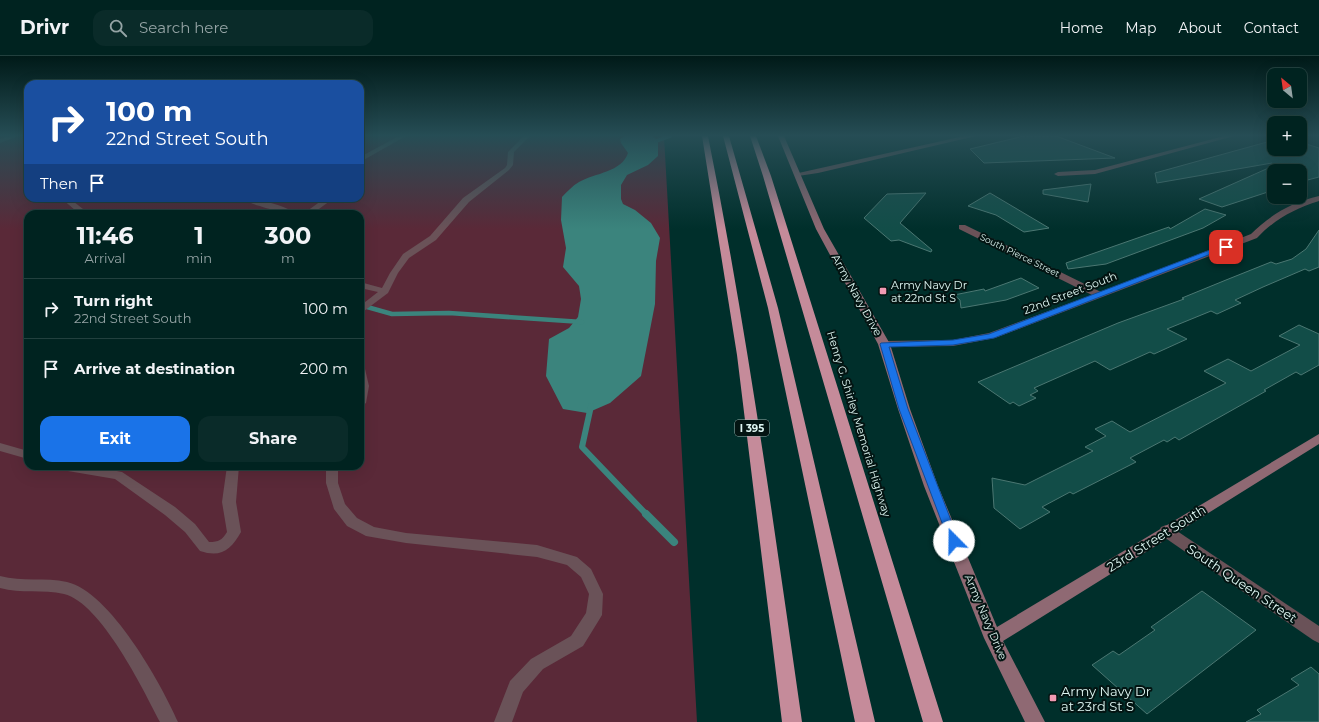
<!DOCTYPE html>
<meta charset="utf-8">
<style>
body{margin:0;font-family:Montserrat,sans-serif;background:#0a2b29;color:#f1f3f6;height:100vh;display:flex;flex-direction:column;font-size:15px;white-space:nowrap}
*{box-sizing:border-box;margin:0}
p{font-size:13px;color:#95a4a5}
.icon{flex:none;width:22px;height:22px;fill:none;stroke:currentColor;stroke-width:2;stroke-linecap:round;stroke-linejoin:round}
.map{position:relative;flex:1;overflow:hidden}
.side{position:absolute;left:24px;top:154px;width:340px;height:260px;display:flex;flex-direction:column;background:#002320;border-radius:12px;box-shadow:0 4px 16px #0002,0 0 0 1px #22403e}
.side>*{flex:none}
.top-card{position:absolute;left:24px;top:24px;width:340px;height:122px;border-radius:12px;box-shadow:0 4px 16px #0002,0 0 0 1px #22403e;background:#1a4fa0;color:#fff;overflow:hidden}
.needle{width:26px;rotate:331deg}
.buttons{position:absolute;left:1267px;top:12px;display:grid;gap:8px}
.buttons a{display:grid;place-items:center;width:40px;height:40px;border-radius:8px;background:#002320;box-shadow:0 4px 16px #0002,0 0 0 1px #22403e;font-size:20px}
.pin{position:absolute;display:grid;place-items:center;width:34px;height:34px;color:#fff;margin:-17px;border-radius:8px;box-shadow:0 2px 6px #0006}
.me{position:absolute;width:44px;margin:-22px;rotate:338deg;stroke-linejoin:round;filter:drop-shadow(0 0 3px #0008)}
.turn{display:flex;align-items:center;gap:14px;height:84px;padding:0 16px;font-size:18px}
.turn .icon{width:52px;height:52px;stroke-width:2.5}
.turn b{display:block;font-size:28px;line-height:34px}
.then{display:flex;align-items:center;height:38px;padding:0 16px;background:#0003;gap:8px;font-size:15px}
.eta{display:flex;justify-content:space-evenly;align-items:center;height:68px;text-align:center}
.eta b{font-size:24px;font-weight:700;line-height:28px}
.primary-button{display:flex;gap:8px;margin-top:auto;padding:8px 16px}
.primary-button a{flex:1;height:46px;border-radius:12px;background:#1a73e8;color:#fff;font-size:16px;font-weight:700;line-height:46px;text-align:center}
.primary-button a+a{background:#0a2b29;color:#f1f3f6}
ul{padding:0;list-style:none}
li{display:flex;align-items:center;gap:12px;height:60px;padding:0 16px;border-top:1px solid #22403e}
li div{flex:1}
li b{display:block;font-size:15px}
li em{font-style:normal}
header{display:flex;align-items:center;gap:24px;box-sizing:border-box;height:56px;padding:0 20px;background:#002320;border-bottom:1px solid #22403e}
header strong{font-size:19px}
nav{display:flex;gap:22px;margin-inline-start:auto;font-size:14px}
.search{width:280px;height:36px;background:#0a2b29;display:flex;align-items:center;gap:10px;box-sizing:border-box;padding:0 14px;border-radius:12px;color:#95a4a5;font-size:15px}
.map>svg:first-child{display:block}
.green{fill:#5a2938;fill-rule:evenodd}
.water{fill:#3b847d}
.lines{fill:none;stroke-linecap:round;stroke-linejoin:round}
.stream-far3{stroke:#3b847d;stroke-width:3.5}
.stream-far2{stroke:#3b847d;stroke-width:4.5}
.stream-far1{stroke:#3b847d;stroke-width:6}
.stream{stroke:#3b847d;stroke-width:8}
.building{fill:#124d48;stroke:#4b7772}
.lane{fill:#6a5258;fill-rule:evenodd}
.street{fill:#6a5258;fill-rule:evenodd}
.secondary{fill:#8f6973;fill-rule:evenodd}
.highway{fill:#c58b9a;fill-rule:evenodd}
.route{fill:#1a73e8;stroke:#114b97}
.poi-dot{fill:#f19ab3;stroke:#031412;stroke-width:1.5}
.labels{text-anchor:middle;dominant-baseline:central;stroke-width:4;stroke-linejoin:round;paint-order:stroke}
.far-street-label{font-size:9px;fill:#def6f2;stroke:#031412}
.shield{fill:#031412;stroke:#9cb2af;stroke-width:1}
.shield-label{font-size:10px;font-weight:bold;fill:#def6f2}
.poi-label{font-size:11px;fill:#def6f2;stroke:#031412;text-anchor:start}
.street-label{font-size:11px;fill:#def6f2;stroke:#031412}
.near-street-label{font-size:13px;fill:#def6f2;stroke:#031412}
.near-poi-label{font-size:13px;fill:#def6f2;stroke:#031412;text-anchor:start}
</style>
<header>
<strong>Drivr</strong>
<div class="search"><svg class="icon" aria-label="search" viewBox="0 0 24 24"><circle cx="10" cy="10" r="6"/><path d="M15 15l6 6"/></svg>Search here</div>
<nav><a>Home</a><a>Map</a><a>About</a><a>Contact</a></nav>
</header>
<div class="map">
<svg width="1319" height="666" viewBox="0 0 1319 666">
<rect width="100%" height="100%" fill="#002f2b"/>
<path class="green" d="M0,80H28V142H360V80H664L697,666H0ZM28,158H360V410H28Z"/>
<path class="water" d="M625,80H652L658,85V100L648,109L627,119L621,129V143L623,148L635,154L651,167L660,182L656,205L655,248L641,320L610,347L587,357L563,353L546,320L549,283L569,272L578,261L581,243L579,230L563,211L566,192L561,164L562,141C567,136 572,130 579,126C595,117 622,116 628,97L621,87L620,83Z"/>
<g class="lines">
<path class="stream-far3" d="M651,87L670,80"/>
<path class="stream-far2" d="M360,249L392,258L449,257L582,266"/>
<path class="stream-far1" d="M591,350L582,391L647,459"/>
<path class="stream" d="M646,458L674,486"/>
</g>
<g class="building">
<path d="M1024,80H1056L1115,102L984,107L970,93Z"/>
<path d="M1267,86H1274V93L1300,94V86L1319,92V121L1300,126V115H1274V134L1222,151L1199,143L1273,110L1272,107L1157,127L1155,117Z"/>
<path d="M1091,128L1088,146L1043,138V134Z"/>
<path d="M926,137L900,167L932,194L931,196L899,184L891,185L864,162L887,138Z"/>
<path d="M990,137L1049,172L1024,176L996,159L968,150Z"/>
<path d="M1205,153L1226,159L1203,172L1106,208L1068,213L1066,207L1169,171L1170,173Z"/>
<path d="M1319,174V211L1309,215L1305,213L1263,231L1235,244L1241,247L1217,258L1211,255L1167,273L1187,283L1154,298L1150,296L1110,314L1095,305L1034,332L1038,335L1030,339L1036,342L1019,350L1013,346L1010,348L978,326L1118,267L1184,243L1182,242L1226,224L1271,206L1276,208L1292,203L1306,193Z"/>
<path d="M1021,222L1039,232L1006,244L961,252L960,244L954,239L984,233L985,235Z"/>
<path d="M1299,269L1319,278V309L1301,319L1296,316L1264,334L1266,335L1179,384L1175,381L1167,386L1164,384L1130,402L1136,406L1073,438L1070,436L1042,451L1050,456L1020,473L994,452L992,422L1025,429L1093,395L1085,391L1106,380L1095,373L1112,365L1130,376L1226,327L1204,315L1228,303L1251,315L1300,289L1279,280Z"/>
<path d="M1202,535L1256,574L1147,658L1092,609L1113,595L1119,599L1155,574L1151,571Z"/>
<path d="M1311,611L1319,618V666H1246L1261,658L1257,654L1299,629L1291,623Z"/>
</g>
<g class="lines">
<g class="lane">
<path d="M9,80H18L0,87V83Z"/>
<path d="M399,80H406L360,106V101Z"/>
<path d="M524,80H530L514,96L513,109L509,114L469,146L436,184L409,202L398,217L388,237L360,258V250L378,236L360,232V226L382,232L390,217L403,198L430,180L463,142L505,112L507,109L508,96Z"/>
<path d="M28,86V93L23,91V89Z"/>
<path d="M61,142H69L83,153V158H75L76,155Z"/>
<path d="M241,142C255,142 286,149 296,158C287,158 247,148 241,142Z"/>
<path d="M325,142H334L312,158H303Z"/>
<path d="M360,310L365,313L369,330L366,347L360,351Z"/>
<path d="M0,387L28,395V403L0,395Z"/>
<path d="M56,410H90L122,416L175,451L195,468L209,486C219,486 222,484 227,476L222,446L227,410H239L236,446L241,476C231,494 221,502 200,495L185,476L165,459L115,423L62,414L58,413Z"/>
<path d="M326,410H338V427L345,448L357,462L374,471L406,477L537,489L577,501L591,513L603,538L602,559L599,564L583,590L543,613L523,636L512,666H494L510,625L531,603L571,580L586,557L589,538L581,521L567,509L537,501L406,487L366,480L347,470L334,453L326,427Z"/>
<path d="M0,520C22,526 45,521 67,526C110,536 161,627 178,666H160C143,633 101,547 64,538C43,533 21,538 0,532Z"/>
</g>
<g class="street">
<path d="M964,80H976L818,117L798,120L794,118Z"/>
<path d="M1224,80H1234L1095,118L1058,120L1054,118L1058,116L1095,114Z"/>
<path d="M1319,140V145C1294,153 1275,163 1257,182L995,282L953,290L884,291L878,288L884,285L953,284L989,277L1092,239L959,173V169H965L1101,236L1251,178C1270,159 1292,146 1319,140Z"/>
<path d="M1166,469L1171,471L1319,570V587L1313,584L1161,479L1159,475L1161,471Z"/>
</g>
<path class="secondary" d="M778,80H784L824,173L890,288L910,353L938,430L997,571L1319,378V388L1003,585L1045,666H1025L984,582L924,430L898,353L878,288L816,173Z"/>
<g class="highway">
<path d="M702,80H708C747,274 774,470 802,666H782L737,299Z"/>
<path d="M723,80H729L778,252L875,666H855L768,252Z"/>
<path d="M750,80H756L771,120L943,666H923L763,120Z"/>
</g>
</g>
<linearGradient id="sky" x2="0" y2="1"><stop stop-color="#001a18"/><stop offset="0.46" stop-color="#264d55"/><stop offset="1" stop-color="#264d55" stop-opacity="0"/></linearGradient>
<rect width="1319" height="173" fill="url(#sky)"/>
<path class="route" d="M1223,189L1229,191L994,282L953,289L889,291L908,353L959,485L958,488H950L899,353L880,288L881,287L953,284L989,278Z"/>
<g class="poi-dot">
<rect x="879" y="231" width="8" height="8" rx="2"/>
<rect x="1049" y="638" width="8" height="8" rx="2"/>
</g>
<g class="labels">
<g class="far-street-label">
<text transform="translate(1020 199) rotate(26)">South Pierce Street</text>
</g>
<rect class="shield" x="735" y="364" width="34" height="16" rx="3"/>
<g class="shield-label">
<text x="752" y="372">I 395</text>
</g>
<g class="poi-label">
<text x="891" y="229">Army Navy Dr<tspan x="891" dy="13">at 22nd St S</tspan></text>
</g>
<g class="street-label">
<text transform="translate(1070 237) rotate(-21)">22nd Street South</text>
<text transform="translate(857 239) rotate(61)">Army Navy Drive</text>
<text transform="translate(859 368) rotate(73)">Henry G. Shirley Memorial Highway</text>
<text transform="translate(986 561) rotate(67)">Army Navy Drive</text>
</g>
<g class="near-street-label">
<text transform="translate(1156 482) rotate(-32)">23rd Street South</text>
<text transform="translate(1242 527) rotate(34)">South Queen Street</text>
</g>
<g class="near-poi-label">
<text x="1061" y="635">Army Navy Dr<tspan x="1061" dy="15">at 23rd St S</tspan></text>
</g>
</g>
</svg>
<div class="buttons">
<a><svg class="needle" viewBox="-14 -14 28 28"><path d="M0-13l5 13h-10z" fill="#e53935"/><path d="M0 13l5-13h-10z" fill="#95a4a5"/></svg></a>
<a>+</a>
<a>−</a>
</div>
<div class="pin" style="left:1226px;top:191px;background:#d93025"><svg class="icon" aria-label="arrive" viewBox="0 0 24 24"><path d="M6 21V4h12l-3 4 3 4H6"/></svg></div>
<svg class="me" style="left:954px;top:485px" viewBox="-20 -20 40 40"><circle r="19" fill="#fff"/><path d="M0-13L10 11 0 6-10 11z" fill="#1a73e8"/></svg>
<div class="top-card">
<div class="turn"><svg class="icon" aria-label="right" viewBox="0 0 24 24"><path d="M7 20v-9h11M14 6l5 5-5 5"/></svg><div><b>100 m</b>22nd Street South</div></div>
<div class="then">Then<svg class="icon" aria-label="arrive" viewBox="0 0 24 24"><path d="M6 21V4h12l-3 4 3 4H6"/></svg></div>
</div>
<section class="side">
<div class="eta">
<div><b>11:46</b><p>Arrival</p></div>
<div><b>1</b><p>min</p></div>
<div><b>300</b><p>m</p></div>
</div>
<ul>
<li><svg class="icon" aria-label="right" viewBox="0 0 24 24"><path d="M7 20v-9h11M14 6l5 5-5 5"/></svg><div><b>Turn right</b><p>22nd Street South</p></div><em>100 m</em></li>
<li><svg class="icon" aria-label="arrive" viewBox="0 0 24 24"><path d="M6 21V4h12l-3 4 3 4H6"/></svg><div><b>Arrive at destination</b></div><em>200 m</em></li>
</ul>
<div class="primary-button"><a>Exit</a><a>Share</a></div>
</section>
</div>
